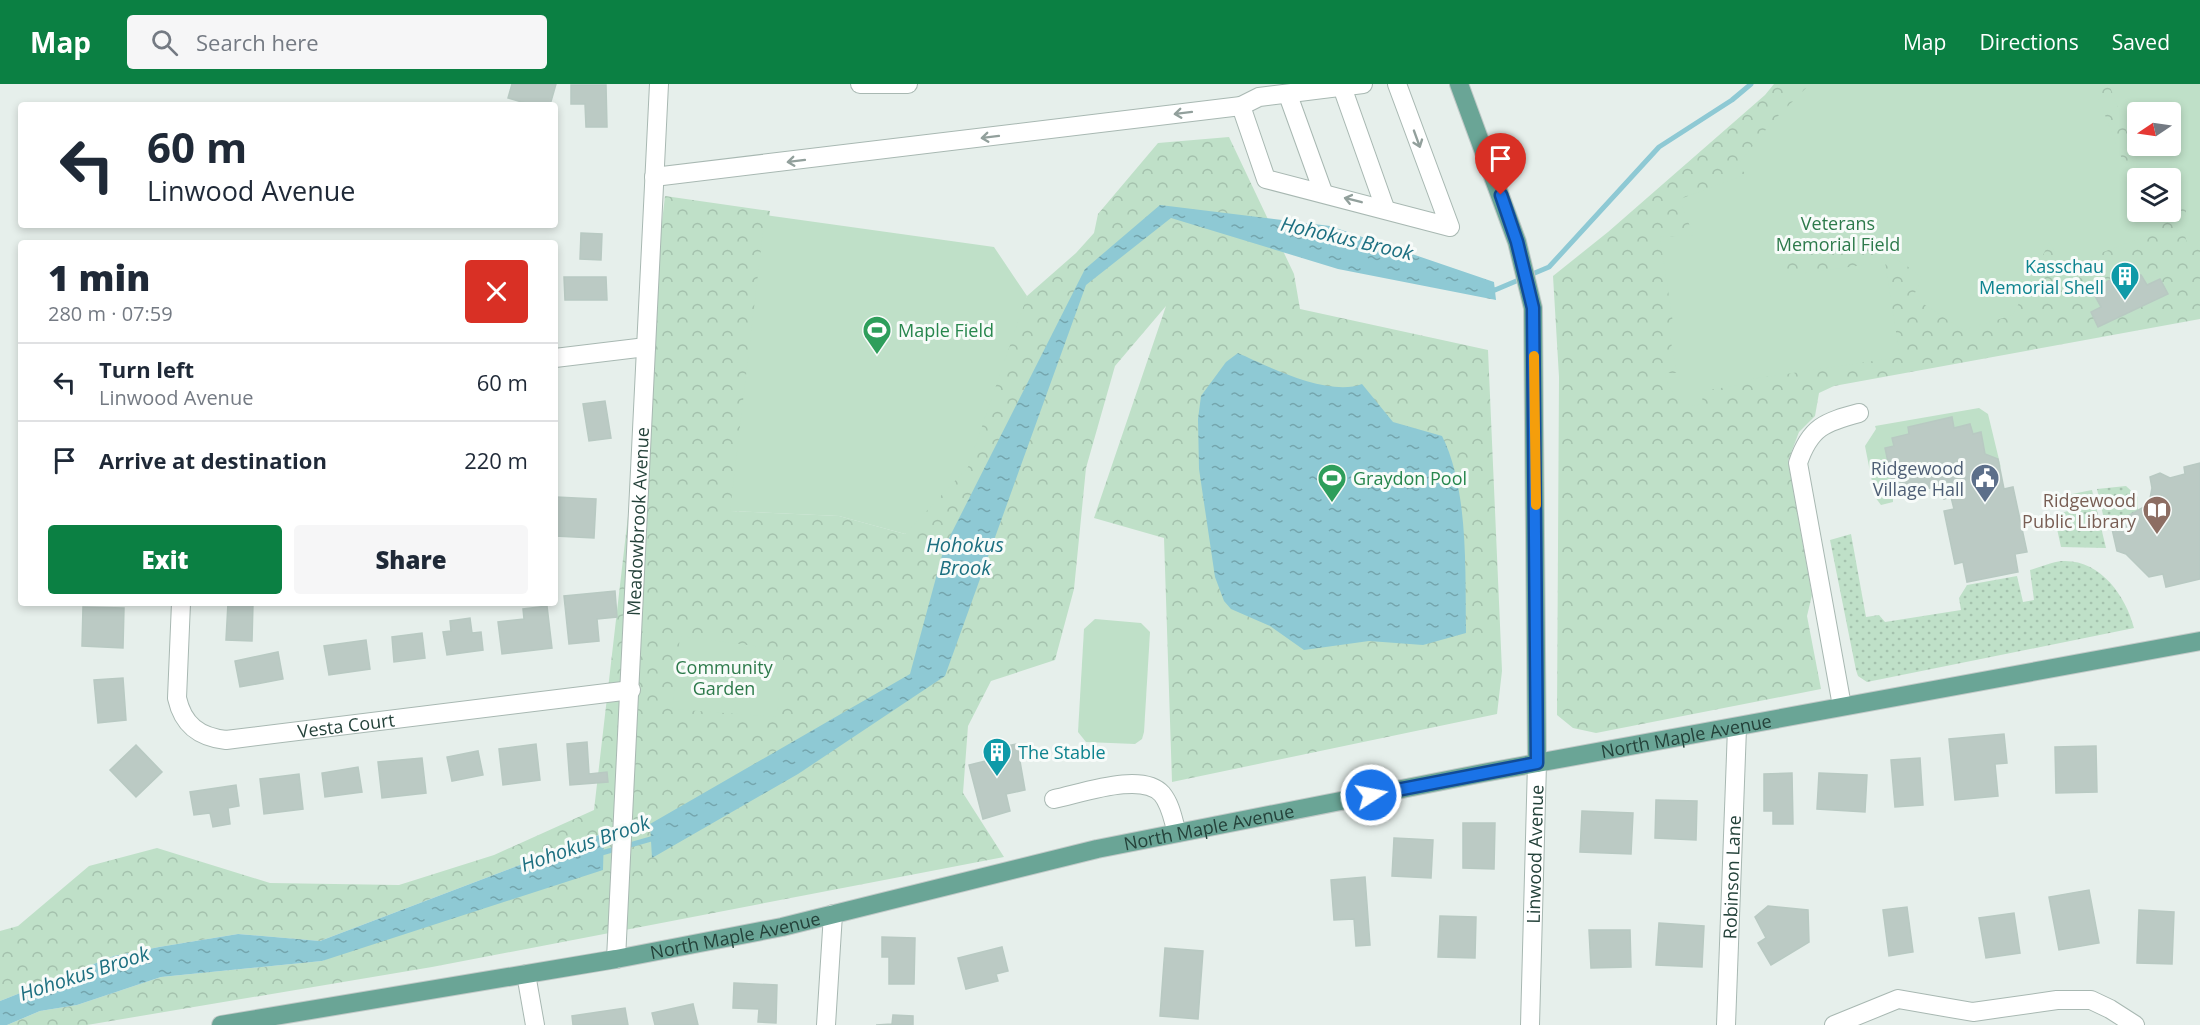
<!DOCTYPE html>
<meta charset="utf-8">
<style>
body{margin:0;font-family:"Open Sans",sans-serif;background:#f6f6f7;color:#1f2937;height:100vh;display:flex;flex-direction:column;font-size:22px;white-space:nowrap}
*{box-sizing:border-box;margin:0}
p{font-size:20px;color:#747a83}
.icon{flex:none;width:33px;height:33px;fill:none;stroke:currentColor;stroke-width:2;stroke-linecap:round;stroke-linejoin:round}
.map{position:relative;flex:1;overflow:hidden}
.details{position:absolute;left:18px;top:156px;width:540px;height:366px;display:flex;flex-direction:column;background:#fff;border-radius:6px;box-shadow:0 3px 9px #0003}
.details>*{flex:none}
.banner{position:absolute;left:18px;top:18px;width:540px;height:126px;border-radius:6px;box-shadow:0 3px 9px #0003;background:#fff;color:#1f2937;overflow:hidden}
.needle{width:39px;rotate:257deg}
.controls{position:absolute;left:2127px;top:18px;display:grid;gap:12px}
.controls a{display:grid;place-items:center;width:54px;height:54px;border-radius:6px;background:#fff;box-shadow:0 3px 9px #0003;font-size:30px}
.pin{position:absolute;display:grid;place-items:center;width:51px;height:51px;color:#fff;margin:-62px -26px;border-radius:50% 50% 50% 0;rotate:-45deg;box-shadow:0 0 6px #0007}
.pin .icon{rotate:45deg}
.me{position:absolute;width:66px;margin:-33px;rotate:79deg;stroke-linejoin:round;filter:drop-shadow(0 0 4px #0008)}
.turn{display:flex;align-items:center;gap:21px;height:126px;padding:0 30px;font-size:27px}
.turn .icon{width:78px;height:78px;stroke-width:2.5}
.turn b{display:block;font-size:42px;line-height:51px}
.round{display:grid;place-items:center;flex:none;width:63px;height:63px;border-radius:6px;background:#f6f6f7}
.summary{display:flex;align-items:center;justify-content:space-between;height:102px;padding:0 30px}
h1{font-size:36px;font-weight:800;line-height:45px}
.button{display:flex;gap:12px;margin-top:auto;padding:12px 30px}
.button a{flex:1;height:69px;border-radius:6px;background:#0b8043;color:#fff;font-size:24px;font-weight:800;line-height:69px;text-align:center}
.button a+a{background:#f6f6f7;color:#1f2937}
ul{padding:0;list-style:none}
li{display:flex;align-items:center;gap:18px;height:78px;padding:0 30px;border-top:2px solid #e0e1e3}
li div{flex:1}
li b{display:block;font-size:22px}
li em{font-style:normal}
header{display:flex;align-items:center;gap:36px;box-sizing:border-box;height:84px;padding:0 30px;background:#0b8043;color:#fff}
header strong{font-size:28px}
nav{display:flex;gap:33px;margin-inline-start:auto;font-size:21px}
.search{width:420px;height:54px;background:#f6f6f7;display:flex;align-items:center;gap:15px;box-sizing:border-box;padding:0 21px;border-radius:6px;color:#747a83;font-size:22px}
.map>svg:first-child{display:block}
.grass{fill:url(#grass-dots)}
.forest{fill:url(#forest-crowns);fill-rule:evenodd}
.garden{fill:#bfe0c8;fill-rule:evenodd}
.water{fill:url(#water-ripples)}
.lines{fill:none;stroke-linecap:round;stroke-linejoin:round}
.stream{stroke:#8ec9d4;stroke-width:5}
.building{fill:#bbcac4;stroke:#b8c9c2;stroke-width:1.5}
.minor-casing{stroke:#a8b8b2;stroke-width:20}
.major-casing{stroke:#c2cac8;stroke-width:20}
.minor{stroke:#fff;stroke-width:18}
.major{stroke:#6aa596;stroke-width:18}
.oneway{stroke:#92a09c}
.route-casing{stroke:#114b97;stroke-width:15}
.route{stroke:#1a73e8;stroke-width:10}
.slow{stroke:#f59e0b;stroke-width:10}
.labels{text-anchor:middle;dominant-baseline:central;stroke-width:6;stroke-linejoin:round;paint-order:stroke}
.park-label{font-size:18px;fill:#2d7a4b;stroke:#f7fbf9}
.culture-label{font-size:18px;fill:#0d838f;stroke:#f7fbf9;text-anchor:end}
.leisure-label{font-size:18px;fill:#27864d;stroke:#f7fbf9;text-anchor:start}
.service-label{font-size:18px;fill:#4e5e75;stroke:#f7fbf9;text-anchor:end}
.education-label{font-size:18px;fill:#785e54;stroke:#f7fbf9;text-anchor:end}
.street-label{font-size:18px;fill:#24423a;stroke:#f7fbf9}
.water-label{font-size:20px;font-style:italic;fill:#1c6f80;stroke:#f7fbf9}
</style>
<header>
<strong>Map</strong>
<div class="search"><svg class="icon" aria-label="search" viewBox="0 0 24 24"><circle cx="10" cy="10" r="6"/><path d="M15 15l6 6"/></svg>Search here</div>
<nav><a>Map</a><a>Directions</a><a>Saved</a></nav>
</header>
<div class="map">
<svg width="2200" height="941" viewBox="0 0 2200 941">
<defs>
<pattern id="grass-dots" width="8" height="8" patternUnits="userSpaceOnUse" patternTransform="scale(1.5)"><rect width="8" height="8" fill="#bfe0c8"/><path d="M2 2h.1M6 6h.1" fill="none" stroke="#a4c1ad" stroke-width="1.8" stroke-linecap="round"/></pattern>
<pattern id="forest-crowns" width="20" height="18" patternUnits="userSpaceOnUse" patternTransform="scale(1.5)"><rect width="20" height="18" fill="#bfe0c8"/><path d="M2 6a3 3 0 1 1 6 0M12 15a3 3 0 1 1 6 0" fill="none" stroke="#a4c1ad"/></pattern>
<pattern id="water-ripples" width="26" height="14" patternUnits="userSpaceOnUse" patternTransform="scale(1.5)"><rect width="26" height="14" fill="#8ec9d4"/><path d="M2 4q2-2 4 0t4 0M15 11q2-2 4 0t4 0" fill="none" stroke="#74a5ad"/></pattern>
</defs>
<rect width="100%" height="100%" fill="#e6efeb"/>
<g class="grass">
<path d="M2126,402L2138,413V428L2122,434L2104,435L2097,405Z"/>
<path d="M2092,406L2106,464L2061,463L2054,431L2071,426L2067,411Z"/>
<path d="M1851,450L1866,533L1879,531L1885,538L1961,526L1959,514L1967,501L2017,492L2023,518L2034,516L2030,486C2040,483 2052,478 2062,477C2100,475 2126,512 2134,544L1867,598L1858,592L1856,586L1830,456Z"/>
</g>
<g class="forest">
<path d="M1774,0H2200V235L1834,302L1819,309L1815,332L1799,348L1788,377L1812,511L1807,532L1821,605L1596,649L1573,644L1557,631L1559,293L1553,192L1608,148L1765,11ZM2138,28H2170V62H2138ZM2138,94H2170V128H2138Z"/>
<path d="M1229,53L1294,190L1300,225L1488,266L1502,587L1497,630L1172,698L1164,454L1094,434L1166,222L1115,282L1086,384L1074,505L1055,576L991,597L968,642L963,709L1004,773L432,883L87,941H7L40,927L77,921L161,893L322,877L604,749L320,857L238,850L159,863L114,872L0,917V847L18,842L89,782L157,764L270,799L399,801L494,771L594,726L665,112L770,127L731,427L839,432L905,450L1027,212L1076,169L1094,149L1098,130L1158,59Z"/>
</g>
<g class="garden">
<path d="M1810,0H2105L2098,13L2137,114L2138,128H2142L2151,150L2061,184L2050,157L2013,231L1963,246L1913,213L1922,194L1907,182L1850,149L1851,153L1780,181L1791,191L1885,178L1900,273L1752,295L1751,299L1703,307L1702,320C1682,327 1668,307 1665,289H1677L1669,248L1673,239L1660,153L1693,151L1680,115L1747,90L1736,83L1772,38Z"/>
<path d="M2109,0H2200V165L2189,164C2183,150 2183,138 2187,123L2159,134L2157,128H2170V94H2144ZM2138,28H2170V62H2138Z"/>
<path d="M765,131L994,163L1027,212L968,383L905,450L839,432L730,427Z"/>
<path d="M1979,324L1988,330L2001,384L1997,375L1985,370L1981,349L1973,350L1970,340L1954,344L1952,333L1908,343L1909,350L1893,354V418L1881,421L1875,413L1865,362L1876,345L1875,342Z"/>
<path d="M1095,535L1141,539L1150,548L1144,648L1142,655L1135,660L1086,658L1078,648L1084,545Z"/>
<path d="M680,552L784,566L777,633L672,625Z"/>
</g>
<g class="water">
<path d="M1160,121L1330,142L1494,198L1496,216L1338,185L1171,134L1086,201L945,592L798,690L652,774L650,740L910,590L944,464L1085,185Z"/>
<path d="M1238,269C1269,283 1329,313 1362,300L1393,338L1442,352C1469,405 1465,489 1466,549L1423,561L1369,557L1304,566L1270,542L1231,525L1224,517L1215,493L1199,385L1198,335L1201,312L1226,278Z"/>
<path d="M604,749L603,786L322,877L161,893L77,921L40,927L7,941H0V917L114,872L159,863L238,850L320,857Z"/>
</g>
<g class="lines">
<g class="stream">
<path d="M1530,191L1549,183L1659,63L1732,16L1751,0"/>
<path d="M1491,205L1495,206L1521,195"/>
<path d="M598,770L658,753"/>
</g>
</g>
<g class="building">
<path d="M512,0H556L550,21H532L508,14Z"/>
<path d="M571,1H606L607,43H586L585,20H571Z"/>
<path d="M581,149L602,150L601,176L580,175Z"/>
<path d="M2128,190L2141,191L2147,201L2160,195L2168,210L2098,243L2091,228L2101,223L2095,212L2099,205L2108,197Z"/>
<path d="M564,193H606L607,216H565Z"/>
<path d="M605,317L611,354L589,357L583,320Z"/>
<path d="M1952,333L1954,344L1970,340L1973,350L1981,348L1985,370L1998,375L2004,405L2013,403L2027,468L2015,470L2018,488L1967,498L1963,478L1955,480L1944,427L1954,425L1951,413L1944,415L1941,402L1925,405L1926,411L1912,414L1911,407L1895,411L1885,364L1894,362L1892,354L1909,350L1908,343Z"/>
<path d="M2200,379V495L2166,503L2163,490L2149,493L2126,470L2117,467L2110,436L2128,432L2149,420L2152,404L2150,393L2160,389L2170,394L2185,390L2184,383Z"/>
<path d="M556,413L596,415L594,454L555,452Z"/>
<path d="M615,507L617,533L597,535L599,557L569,560L564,512Z"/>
<path d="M228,519H253L252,557L226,556Z"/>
<path d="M547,522L552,564L502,570L498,538L524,535L523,525Z"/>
<path d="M83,523L124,524L123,564L82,562Z"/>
<path d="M470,534L472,549L481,548L483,566L447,571L443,548L451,547L450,537Z"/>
<path d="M422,549L425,574L394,578L392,553Z"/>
<path d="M366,556L370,585L329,591L324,562Z"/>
<path d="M278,568L283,595L240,603L235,577Z"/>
<path d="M123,594L126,636L98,639L94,596Z"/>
<path d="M2004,650L2007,679L1995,680L1998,712L1955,716L1949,655Z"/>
<path d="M587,658L589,690L607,688L608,698L570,701L567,660Z"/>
<path d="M536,660L540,696L503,701L499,665Z"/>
<path d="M1017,660L1025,706L1006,710L1010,727L983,735L969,681L998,674L996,664Z"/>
<path d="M136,661L162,688L136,713L110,686Z"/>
<path d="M2096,662L2097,708L2056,709L2055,663Z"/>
<path d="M478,667L483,691L452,697L447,673Z"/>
<path d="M422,674L426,709L382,714L378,678Z"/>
<path d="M1920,674L1923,721L1895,723L1891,676Z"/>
<path d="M358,683L362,708L325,713L322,689Z"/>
<path d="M1792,689L1793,740H1773V727H1764V690Z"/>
<path d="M1819,689L1867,691L1865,728L1817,725Z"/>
<path d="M299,690L303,725L264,730L260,695Z"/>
<path d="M236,701L239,722L228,724L230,740L213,743L210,729L194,731L190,708Z"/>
<path d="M1656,716L1697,717L1696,756L1655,754Z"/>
<path d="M1582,727L1633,729L1631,770L1580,768Z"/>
<path d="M1463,739H1495L1494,785L1463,784Z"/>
<path d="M1394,754L1433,756L1431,794L1392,792Z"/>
<path d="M1365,793L1370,861L1356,862L1354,835L1334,836L1331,796Z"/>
<path d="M2089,806L2099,859L2059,866L2049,813Z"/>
<path d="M1768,822L1808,826L1809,858L1771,881L1758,859L1766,854L1755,833Z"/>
<path d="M1907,823L1913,868L1889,872L1883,826Z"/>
<path d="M2139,826L2174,828L2172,880L2137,879Z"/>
<path d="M2014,829L2020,869L1986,874L1979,834Z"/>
<path d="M1440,832L1476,833L1475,874L1438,873Z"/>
<path d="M1659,839L1704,842L1702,883L1656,881Z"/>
<path d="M1589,846H1630L1631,883L1591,884Z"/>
<path d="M882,853L915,854L914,900H889V873H882Z"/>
<path d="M1002,863L1008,887L996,890L998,897L966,905L958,874Z"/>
<path d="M1165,864L1203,867L1198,935L1160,932Z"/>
<path d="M734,899L777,901L776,939L758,938L759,925L733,924Z"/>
<path d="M693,920L698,941H655L652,929Z"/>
<path d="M625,924L628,941H573L572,932Z"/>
<path d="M893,931L913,932V941H876L892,940Z"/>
</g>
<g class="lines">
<g class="minor-casing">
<g id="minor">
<path d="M860,0H908"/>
<path d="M1341,0L1385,124"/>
<path d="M1288,11L1323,108"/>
<path d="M1241,22L1266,95L1450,143L1397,0"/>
<path d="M654,93L1241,22L1259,13L1363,0"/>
<path d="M555,274L646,263"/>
<path id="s1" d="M181,519L177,614C183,641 199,653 226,656L631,606"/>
<path d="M1842,622L1798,379C1810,343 1825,338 1859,329"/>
<path d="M1054,715C1080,710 1142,687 1162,710C1171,721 1173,736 1177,749"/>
<path id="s2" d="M616,875L659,0"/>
<path d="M526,890L535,941"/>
<path d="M826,941L833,830"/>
<path id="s3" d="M1530,941L1537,679"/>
<path id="s4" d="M1726,941L1737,644"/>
<path d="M1834,941L1898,915L1973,928L2057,916H2091L2110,925L2135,941"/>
</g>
</g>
<g class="major-casing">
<g id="major">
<path d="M1459,0L1517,158L1533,224L1537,679"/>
<path id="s5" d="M221,941L616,875L782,843L1097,765L1483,689L2200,557"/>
</g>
</g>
<use href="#minor" class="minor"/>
<use href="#major" class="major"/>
</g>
<defs><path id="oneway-shaft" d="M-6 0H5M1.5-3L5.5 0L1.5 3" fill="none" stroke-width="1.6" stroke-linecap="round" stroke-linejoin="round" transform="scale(1.5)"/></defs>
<g class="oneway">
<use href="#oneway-shaft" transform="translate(1183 29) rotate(173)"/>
<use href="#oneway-shaft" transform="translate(990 53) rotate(173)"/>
<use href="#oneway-shaft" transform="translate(1417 55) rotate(70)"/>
<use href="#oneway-shaft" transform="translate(796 77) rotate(173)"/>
<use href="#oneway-shaft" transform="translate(1353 116) rotate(-166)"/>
</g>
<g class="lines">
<g class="route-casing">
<path id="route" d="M1371,711L1537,679L1533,224L1517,158L1501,111"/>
</g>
<use href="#route" class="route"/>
<path class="slow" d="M1534,272L1536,421"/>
</g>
<defs>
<g id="building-pin" transform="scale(1.5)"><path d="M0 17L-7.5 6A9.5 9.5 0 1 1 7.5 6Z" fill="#0f9aa8" stroke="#f7fbf9"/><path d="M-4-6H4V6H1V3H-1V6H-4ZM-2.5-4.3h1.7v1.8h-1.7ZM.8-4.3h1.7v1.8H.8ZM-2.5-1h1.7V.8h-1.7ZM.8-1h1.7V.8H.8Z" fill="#fff"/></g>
<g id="stadium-pin" transform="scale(1.5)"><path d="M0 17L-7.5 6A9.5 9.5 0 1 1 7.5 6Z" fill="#2e9e5b" stroke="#f7fbf9"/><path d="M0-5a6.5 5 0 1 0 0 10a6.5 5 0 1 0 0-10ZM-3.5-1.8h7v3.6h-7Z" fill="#fff"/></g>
<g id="civic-pin" transform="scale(1.5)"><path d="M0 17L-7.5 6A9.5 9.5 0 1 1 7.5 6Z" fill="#5c6f8a" stroke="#f7fbf9"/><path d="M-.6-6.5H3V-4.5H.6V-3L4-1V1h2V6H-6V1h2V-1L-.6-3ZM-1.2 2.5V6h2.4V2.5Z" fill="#fff"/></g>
<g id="library-pin" transform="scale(1.5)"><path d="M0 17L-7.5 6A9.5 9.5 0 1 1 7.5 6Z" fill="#8d6e63" stroke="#f7fbf9"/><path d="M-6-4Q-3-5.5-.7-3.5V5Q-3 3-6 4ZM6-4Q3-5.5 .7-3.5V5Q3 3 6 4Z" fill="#fff"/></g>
</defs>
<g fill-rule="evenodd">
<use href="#building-pin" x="2125" y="192"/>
<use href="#stadium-pin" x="877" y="246"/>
<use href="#stadium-pin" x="1332" y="394"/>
<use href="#civic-pin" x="1985" y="394"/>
<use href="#library-pin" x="2157" y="426"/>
<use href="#building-pin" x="997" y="668"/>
</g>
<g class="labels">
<g class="park-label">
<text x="1838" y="139">Veterans<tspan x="1838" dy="21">Memorial Field</tspan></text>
<text x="724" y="583">Community<tspan x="724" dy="21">Garden</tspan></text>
</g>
<g class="culture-label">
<text x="2104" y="182">Kasschau<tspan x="2104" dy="21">Memorial Shell</tspan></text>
<text x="1018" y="668" text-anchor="start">The Stable</text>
</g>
<g class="leisure-label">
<text x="898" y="246">Maple Field</text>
<text x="1353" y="394">Graydon Pool</text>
</g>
<g class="service-label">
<text x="1964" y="384">Ridgewood<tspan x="1964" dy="21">Village Hall</tspan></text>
</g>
<g class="education-label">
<text x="2136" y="416">Ridgewood<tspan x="2136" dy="21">Public Library</tspan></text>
</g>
<g class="street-label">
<text stroke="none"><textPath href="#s2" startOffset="438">Meadowbrook Avenue</textPath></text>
<text stroke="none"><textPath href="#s1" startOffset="286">Vesta Court</textPath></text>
<text stroke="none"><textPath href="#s5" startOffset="1494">North Maple Avenue</textPath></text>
<text stroke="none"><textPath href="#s5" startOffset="1008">North Maple Avenue</textPath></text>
<text stroke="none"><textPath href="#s3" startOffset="171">Linwood Avenue</textPath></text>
<text stroke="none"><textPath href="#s4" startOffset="148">Robinson Lane</textPath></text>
<text stroke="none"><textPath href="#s5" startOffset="522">North Maple Avenue</textPath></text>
</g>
<g class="water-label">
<text transform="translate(1347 154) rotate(13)">Hohokus Brook</text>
<text x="965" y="460">Hohokus<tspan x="965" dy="23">Brook</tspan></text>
<text transform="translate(585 759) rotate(-19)">Hohokus Brook</text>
<text transform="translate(84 889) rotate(-18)">Hohokus Brook</text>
</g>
</g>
</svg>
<div class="controls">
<a><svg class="needle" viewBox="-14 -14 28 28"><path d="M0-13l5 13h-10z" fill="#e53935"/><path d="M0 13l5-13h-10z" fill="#747a83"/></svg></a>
<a><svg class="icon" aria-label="layers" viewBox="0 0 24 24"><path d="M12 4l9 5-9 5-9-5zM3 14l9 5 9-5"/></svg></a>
</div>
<div class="pin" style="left:1501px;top:111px;background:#d93025"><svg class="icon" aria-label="arrive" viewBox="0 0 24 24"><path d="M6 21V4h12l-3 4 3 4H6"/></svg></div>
<svg class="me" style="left:1371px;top:711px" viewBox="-20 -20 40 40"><circle r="17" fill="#1a73e8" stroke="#fff" stroke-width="3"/><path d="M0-11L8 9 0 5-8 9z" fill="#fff"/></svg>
<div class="banner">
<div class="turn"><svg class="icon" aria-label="left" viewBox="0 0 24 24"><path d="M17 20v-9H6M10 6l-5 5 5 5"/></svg><div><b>60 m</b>Linwood Avenue</div></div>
</div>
<section class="details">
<div class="summary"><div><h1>1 min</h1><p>280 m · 07:59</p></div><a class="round" style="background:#d93025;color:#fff"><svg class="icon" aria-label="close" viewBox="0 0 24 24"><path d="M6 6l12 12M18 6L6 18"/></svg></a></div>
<ul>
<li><svg class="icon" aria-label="left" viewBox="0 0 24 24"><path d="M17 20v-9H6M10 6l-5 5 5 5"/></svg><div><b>Turn left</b><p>Linwood Avenue</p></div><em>60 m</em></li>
<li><svg class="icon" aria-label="arrive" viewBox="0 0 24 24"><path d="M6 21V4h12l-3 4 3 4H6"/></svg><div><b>Arrive at destination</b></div><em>220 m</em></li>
</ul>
<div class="button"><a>Exit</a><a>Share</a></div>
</section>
</div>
